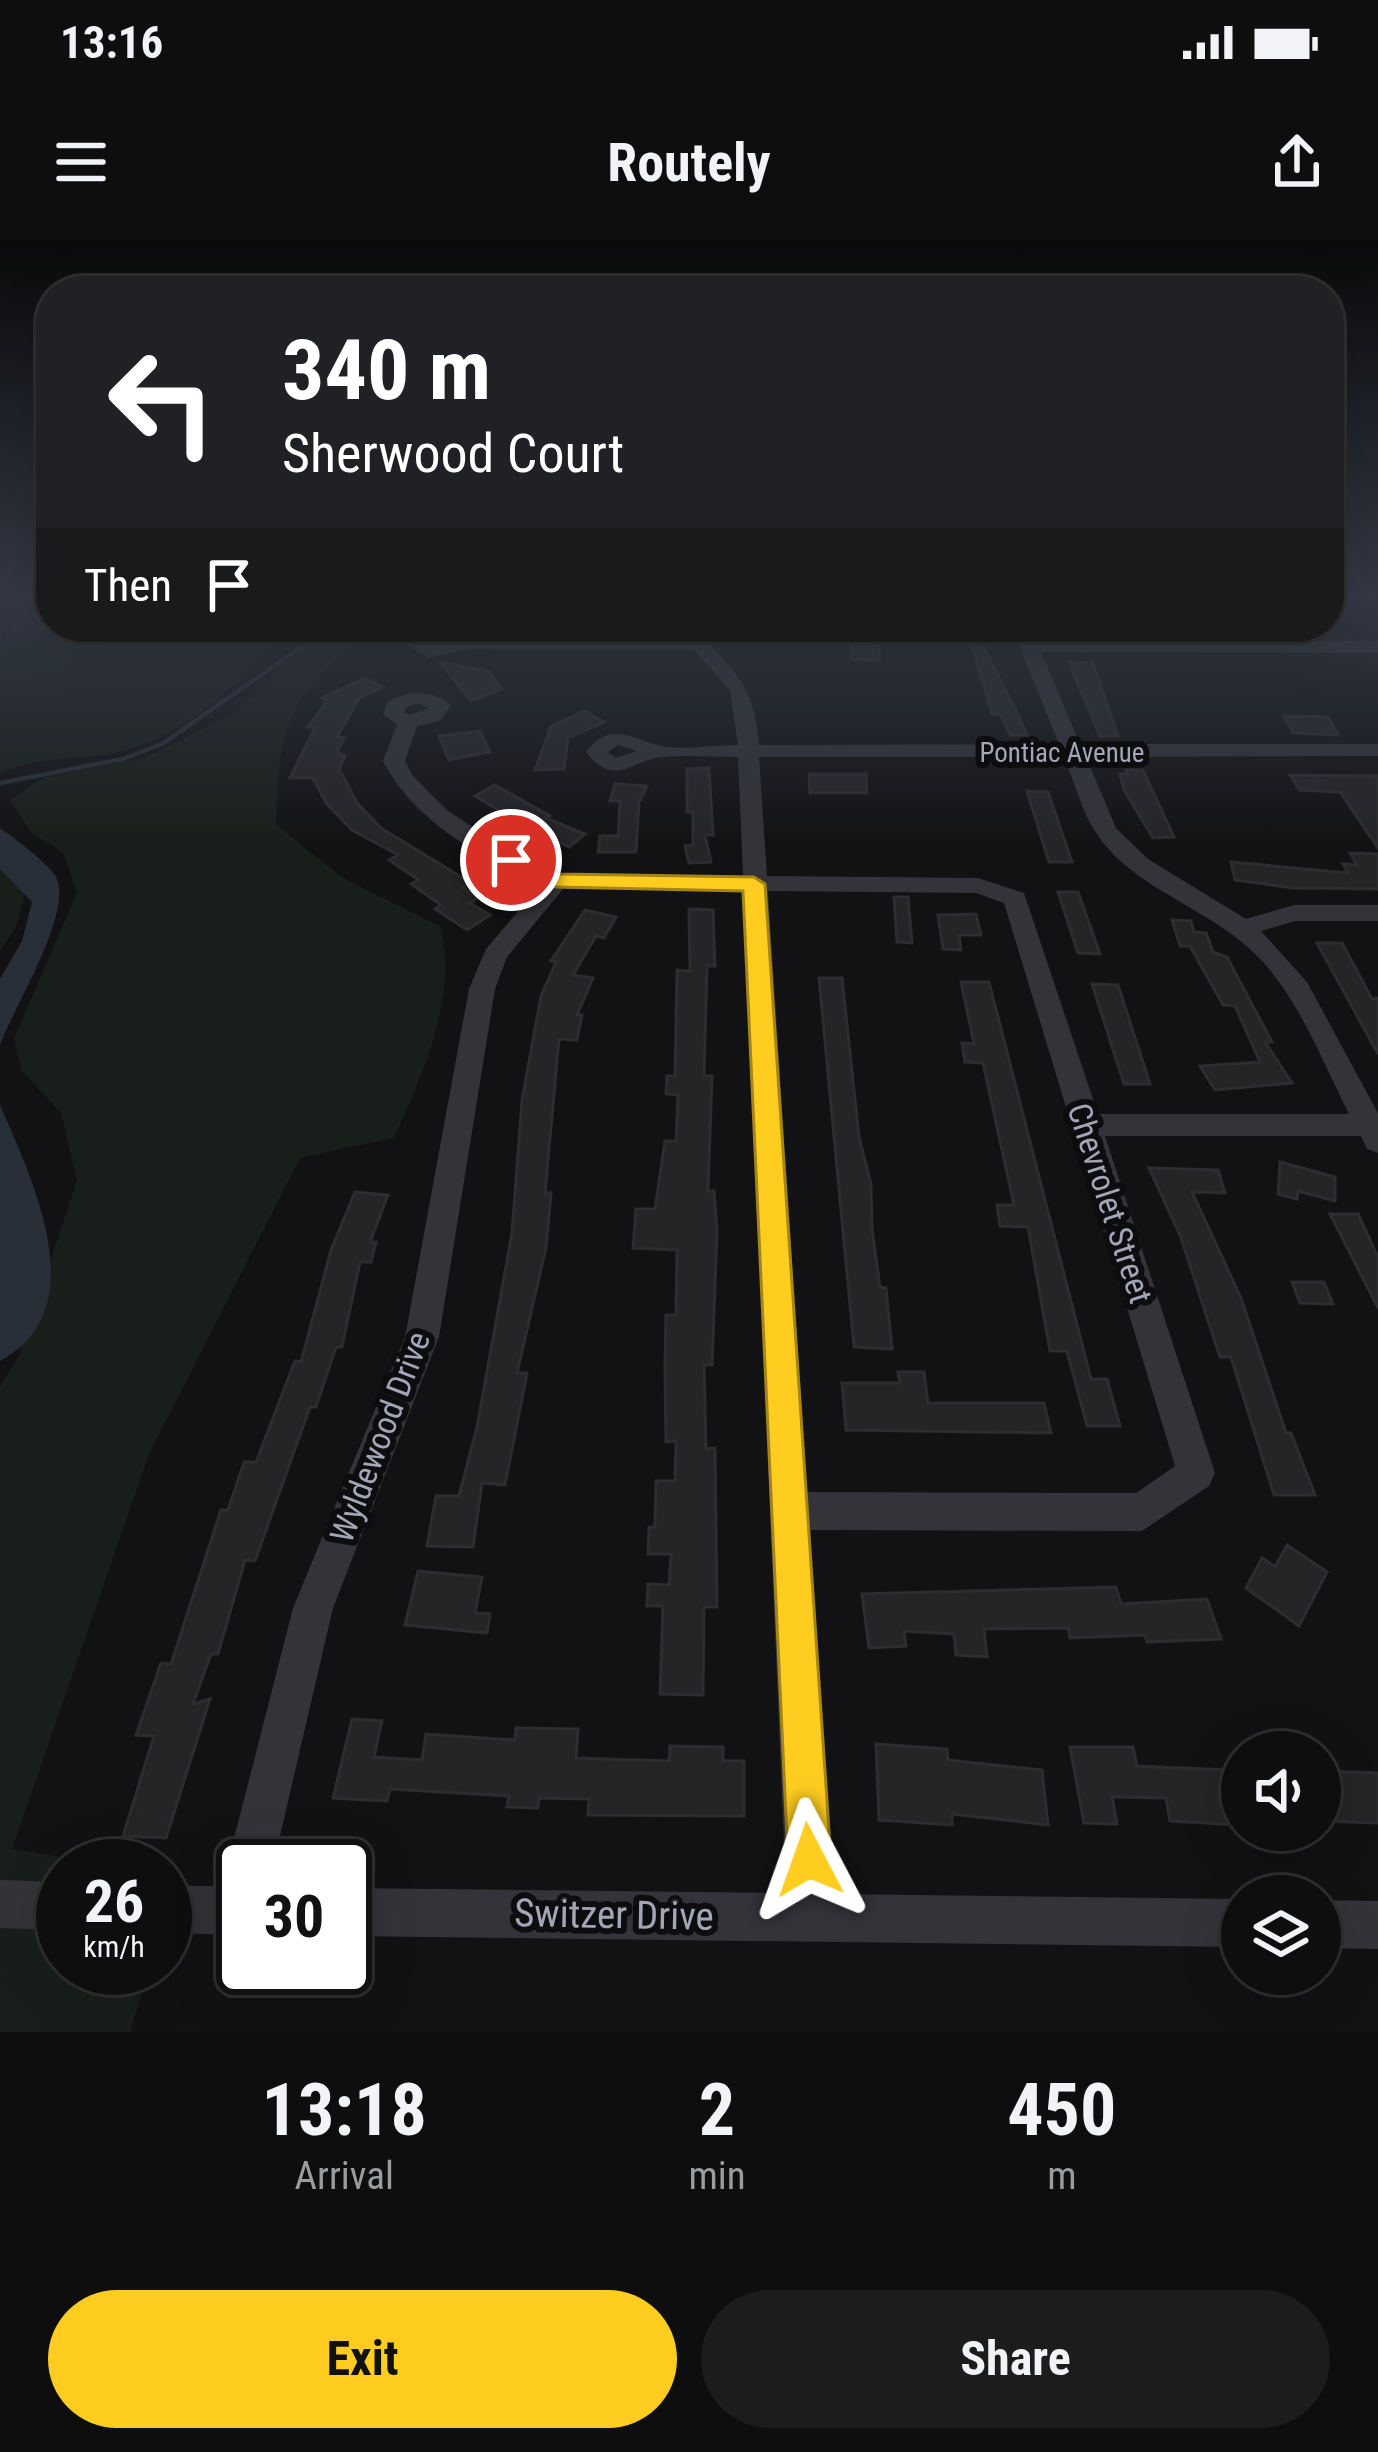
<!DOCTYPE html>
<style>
body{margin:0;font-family:"Roboto Condensed",sans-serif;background:#1c1c1d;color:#f1f3f6;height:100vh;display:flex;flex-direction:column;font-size:45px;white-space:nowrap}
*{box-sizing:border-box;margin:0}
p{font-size:39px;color:#9b9c9e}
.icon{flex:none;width:66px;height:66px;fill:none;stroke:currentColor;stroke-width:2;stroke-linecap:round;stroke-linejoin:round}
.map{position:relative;height:1792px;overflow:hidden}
.details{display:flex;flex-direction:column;background:#0e0e0f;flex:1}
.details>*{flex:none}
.hud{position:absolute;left:36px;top:36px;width:1308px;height:366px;border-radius:48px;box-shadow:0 12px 48px #0002,0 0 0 3px #2e2e2f;background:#202124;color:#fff;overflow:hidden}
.tools{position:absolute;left:1221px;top:1491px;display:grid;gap:24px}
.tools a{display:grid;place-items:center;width:120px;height:120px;border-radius:50%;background:#0e0e0f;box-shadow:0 12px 48px #0002,0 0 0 3px #2e2e2f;font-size:60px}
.speed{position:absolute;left:36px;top:1599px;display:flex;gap:24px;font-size:60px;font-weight:700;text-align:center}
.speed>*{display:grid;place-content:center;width:156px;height:156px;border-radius:50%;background:#0e0e0f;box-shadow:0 12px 48px #0002,0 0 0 3px #2e2e2f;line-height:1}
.speed small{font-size:30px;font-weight:400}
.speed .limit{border:6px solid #111;border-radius:18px;background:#fff;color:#111}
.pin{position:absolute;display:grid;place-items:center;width:102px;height:102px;color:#fff;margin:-51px;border:6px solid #fff;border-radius:50%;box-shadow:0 3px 12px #0007}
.me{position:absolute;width:132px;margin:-66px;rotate:356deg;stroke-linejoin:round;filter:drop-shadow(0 0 9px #0008)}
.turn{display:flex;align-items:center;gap:42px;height:252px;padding:0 48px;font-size:54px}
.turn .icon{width:156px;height:156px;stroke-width:2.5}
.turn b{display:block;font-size:84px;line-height:102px}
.then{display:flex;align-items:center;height:114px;padding:0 48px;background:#0003;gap:24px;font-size:45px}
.eta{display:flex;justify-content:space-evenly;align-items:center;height:204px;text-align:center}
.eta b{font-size:72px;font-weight:700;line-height:84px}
.cta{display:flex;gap:24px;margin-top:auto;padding:24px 48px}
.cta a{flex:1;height:138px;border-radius:72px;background:#fecd20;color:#111;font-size:48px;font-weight:700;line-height:138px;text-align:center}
.cta a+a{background:#1c1c1d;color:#f1f3f6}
.status{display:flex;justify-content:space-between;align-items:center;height:84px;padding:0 60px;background:#0e0e0f;direction:ltr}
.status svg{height:33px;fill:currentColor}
header{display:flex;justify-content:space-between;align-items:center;height:156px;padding:0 48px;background:#0e0e0f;font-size:54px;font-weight:700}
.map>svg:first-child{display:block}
.green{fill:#181f1a}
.water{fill:#282f38}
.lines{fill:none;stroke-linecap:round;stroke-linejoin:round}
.stream{stroke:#282f38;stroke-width:4.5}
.building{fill:#252528;stroke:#2d2c30;stroke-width:3}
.minor{fill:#333339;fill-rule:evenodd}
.route{fill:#fecd20;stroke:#a58515;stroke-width:3}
.labels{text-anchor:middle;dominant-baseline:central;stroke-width:12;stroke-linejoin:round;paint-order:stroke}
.far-street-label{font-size:27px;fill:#a3a6b6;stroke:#0d0d0f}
.street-label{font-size:33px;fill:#a3a6b6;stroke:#0d0d0f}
.near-street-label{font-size:39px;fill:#a3a6b6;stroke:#0d0d0f}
</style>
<div class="status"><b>13:16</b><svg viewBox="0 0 49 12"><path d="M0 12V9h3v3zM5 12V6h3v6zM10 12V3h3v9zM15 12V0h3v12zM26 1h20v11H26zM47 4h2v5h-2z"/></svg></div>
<header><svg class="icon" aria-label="menu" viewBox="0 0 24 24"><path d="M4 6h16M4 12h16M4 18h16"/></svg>Routely<svg class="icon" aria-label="share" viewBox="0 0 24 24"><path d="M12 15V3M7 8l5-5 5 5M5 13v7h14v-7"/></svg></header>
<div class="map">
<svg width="1378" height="1792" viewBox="0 0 1378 1792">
<rect width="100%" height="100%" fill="#121214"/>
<g class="green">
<path d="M31,355H51V387H290C242,440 184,501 110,514C75,520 31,517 0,534V407Z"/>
<path d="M331,387H374C293,452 278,480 276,584L341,637L440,686C460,754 422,835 394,898L300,918L149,1214L12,1609L120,1626H63V1728H149L130,1792H0V1147L21,1112L19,1082L43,1043L77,940L61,873L21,830L14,798L77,653L63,612L32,594L10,560L43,538L147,517L231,475L272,438L291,412Z"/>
<path d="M0,610L26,650L16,687L0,711Z"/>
</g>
<g class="water">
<path d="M0,588C12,596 51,626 56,637C74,672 13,768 0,805V739L22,701L32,662L0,629Z"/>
<path d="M0,865C31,937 97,1069 0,1121Z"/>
</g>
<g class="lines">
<path class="stream" d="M0,543L123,519L162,504L330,387"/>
</g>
<g class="building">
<path d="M852,387H870L871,404L879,405V421L851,419Z"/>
<path d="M977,394L1016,471L1027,495H1010L1000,474H992L970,397Z"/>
<path d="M440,422L489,431L502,449L471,461Z"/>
<path d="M1069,422L1093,423L1118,496H1100Z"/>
<path d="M365,438L383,447L359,458L337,497L345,498L337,512L345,516L339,529L357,563L381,588L471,643L462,647L478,657L470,663L490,675L467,690L435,669L441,665L411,644L419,640L389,620L398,615L352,590L327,564L313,538H290L315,487H308L327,461L322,458Z"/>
<path d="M585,471L604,482L568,498L564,529L535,530L551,486Z"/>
<path d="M1284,476L1328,477L1338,495L1293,493Z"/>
<path d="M480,491L490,512L449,520L439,496Z"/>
<path d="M709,528L713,595H705L711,622L689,623L685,606L693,605V572H687V529Z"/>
<path d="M1126,530H1143L1174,597L1153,598L1124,550L1120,534H1128Z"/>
<path d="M809,534H866L867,553H810Z"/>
<path d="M1290,535L1378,536V608L1340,552L1300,550Z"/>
<path d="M615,544L647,546L639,562L636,612H598L600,596H618L620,561H610Z"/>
<path d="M495,545L550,576L546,578L585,594L569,607L536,593L475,556Z"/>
<path d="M1027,551L1048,552L1072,622H1049Z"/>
<path d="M1350,613L1378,614V649L1293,648L1235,640L1231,622L1348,633L1343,624L1357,625Z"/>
<path d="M1058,652H1078L1100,714L1078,713Z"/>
<path d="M894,657H908L912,703L897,702Z"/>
<path d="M689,669L713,670L715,726H707L704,836H712L708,951H714L717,991L712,1125H704L706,1209L715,1208L717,1367H704L703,1455L660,1454L663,1366H647L648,1344L669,1345L671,1314H648L649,1287H655L656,1241H675L676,1201L666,1202L665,1125L666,1075H676L677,1010L633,1008L636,969H655L665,901H676L678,855L666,854L667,836H675L677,730L690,731Z"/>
<path d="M585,670L616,677L604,698L596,696L573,735L593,738L577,775H582L577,800L559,799L545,953H551L546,1008L517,1133H527L505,1245L482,1243L473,1307L427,1306L436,1256H459L477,1187L512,993L522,860L541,756L556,722L551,721Z"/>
<path d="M976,674L981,695H959L961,710L943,709L938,675Z"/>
<path d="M1172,680L1191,681L1194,692L1206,693L1213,712L1227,717L1272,802H1265L1292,843L1215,850L1200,826L1260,822L1235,766L1223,765L1190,706H1180Z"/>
<path d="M1317,703H1342L1372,759L1378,758V814Z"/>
<path d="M819,738H842L859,897L871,944L872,989L880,1047L886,1048L892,1109L854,1107Z"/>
<path d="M961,742H989L1091,1139H1107L1120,1186H1087L1067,1111H1050L1028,987L1000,986L997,965H1014L983,823L965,822L962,803L974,804Z"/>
<path d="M1092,744L1118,745L1150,844H1124Z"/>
<path d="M1280,922L1335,937V961L1298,951L1297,959L1278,954Z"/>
<path d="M1149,928L1218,930L1225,953L1192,952L1241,1058L1286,1193H1291L1315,1255H1274L1231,1117H1220L1180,995Z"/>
<path d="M355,952L388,955L370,1002H376L371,1022H360L342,1107H336L316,1167H310L255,1321L245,1320L218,1414H211L193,1464L210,1459L166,1598L123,1596L154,1496L136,1495L161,1423L171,1424L221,1270H228L244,1222H256L295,1121L301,1122L331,1010Z"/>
<path d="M1330,974H1358L1378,1017V1068Z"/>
<path d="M1292,1042H1324L1333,1064L1300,1063Z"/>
<path d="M898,1132H924L928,1163H1044L1051,1193L846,1190L842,1143H900Z"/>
<path d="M1287,1305L1327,1332L1299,1386L1246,1348L1262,1318L1275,1327Z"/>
<path d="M418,1331L482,1337L475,1373L490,1374L487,1393L405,1385Z"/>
<path d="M1116,1347L1121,1364L1207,1359L1221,1399L1147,1402L1145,1395L1070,1398L1068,1388L984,1389L987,1417L956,1415L954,1394L904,1391L906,1406L869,1408L862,1354Z"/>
<path d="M352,1479L382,1481L374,1517L422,1520L426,1494L515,1500L516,1488L578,1489L576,1518L669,1521L670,1506L723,1507V1521H744V1576L588,1575L589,1559L539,1558L538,1568L507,1567L509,1556L390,1549L387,1561L333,1558Z"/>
<path d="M876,1504L947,1509L948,1520L1042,1530L1048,1585L952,1574V1585L879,1580Z"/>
<path d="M1070,1507H1133L1137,1526L1226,1530L1239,1585L1170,1581L1166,1558L1112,1557L1117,1584L1084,1583Z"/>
<path d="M1320,1531L1378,1533V1583L1320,1581Z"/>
</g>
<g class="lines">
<g class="minor">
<path d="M437,387L469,397L684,398L675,387H694C733,430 755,444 759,505L1059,504L1012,387H1030L1036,400L1378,401V413L1041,412L1080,504H1378V516L1086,517L1116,588L1148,619L1246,679L1294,665H1378V681H1295L1261,691L1307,742L1378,873V913L1367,909L1361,896H1105L1215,1233L1209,1246L1142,1291L810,1290L833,1654L1242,1659V1707L345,1696V1648L786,1653L744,651L563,649L507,717L495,749L439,1097L333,1368L273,1626H243V1646L233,1643L227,1626L293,1368L405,1097L469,749L486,709L541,644C481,619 413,580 383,521L397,484L383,475L387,463C407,449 432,450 451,465L440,481L417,486L405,521L413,536L447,570L497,603L559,634L743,636L738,517C713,517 687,515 662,517C632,520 615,549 586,512C609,481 629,497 657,505C679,511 714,505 738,505L730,450L694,410L467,409L428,418L404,403ZM439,399L448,402L427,404ZM418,463L429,468L410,475L404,472L406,467ZM618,505L637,511L616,518L608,512ZM759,517H1064C1074,541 1082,572 1096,593C1135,652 1216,669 1263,722C1301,764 1323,823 1349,874H1098L1024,653L978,638L767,636ZM768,651L976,653L1004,663L1175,1226L1136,1253L807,1252Z"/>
<path d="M0,1640L63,1642V1690L0,1688Z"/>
<path d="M165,1645L243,1647V1695L165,1693Z"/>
<path d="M1320,1660L1378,1661V1709L1320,1708Z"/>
</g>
</g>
<linearGradient id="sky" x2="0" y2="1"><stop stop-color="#0a0a0b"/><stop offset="0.59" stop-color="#333945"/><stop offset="1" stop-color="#333945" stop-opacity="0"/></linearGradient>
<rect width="1378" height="606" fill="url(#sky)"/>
<path class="route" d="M504,615H519L560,634L754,637L765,644L831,1620L824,1635L809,1641L794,1635L788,1620L743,651L556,647L504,624Z"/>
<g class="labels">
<g class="far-street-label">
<text x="1062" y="513">Pontiac Avenue</text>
</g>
<g class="street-label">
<text transform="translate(1110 963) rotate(72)">Chevrolet Street</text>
<text transform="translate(380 1197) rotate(-69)">Wyldewood Drive</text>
</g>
<g class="near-street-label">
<text transform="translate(614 1675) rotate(1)">Switzer Drive</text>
</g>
</g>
</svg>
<div class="tools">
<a><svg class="icon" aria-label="sound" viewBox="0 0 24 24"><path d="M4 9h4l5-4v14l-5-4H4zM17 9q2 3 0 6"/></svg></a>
<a><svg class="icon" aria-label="layers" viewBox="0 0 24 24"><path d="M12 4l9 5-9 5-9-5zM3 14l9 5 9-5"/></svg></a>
</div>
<div class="speed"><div>26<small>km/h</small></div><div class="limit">30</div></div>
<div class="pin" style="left:511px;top:620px;background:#d93025"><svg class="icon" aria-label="arrive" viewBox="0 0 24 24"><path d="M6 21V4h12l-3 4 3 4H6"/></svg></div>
<svg class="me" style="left:809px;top:1620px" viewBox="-20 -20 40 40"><path d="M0-17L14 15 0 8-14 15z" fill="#fecd20" stroke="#fff" stroke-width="4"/></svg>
<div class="hud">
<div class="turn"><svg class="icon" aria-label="left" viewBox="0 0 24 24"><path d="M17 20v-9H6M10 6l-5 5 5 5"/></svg><div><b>340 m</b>Sherwood Court</div></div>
<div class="then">Then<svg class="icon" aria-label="arrive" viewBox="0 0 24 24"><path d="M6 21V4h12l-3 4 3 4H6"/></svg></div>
</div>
</div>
<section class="details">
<div class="eta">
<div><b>13:18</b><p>Arrival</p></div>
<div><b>2</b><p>min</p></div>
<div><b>450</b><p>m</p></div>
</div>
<div class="cta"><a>Exit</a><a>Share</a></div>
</section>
